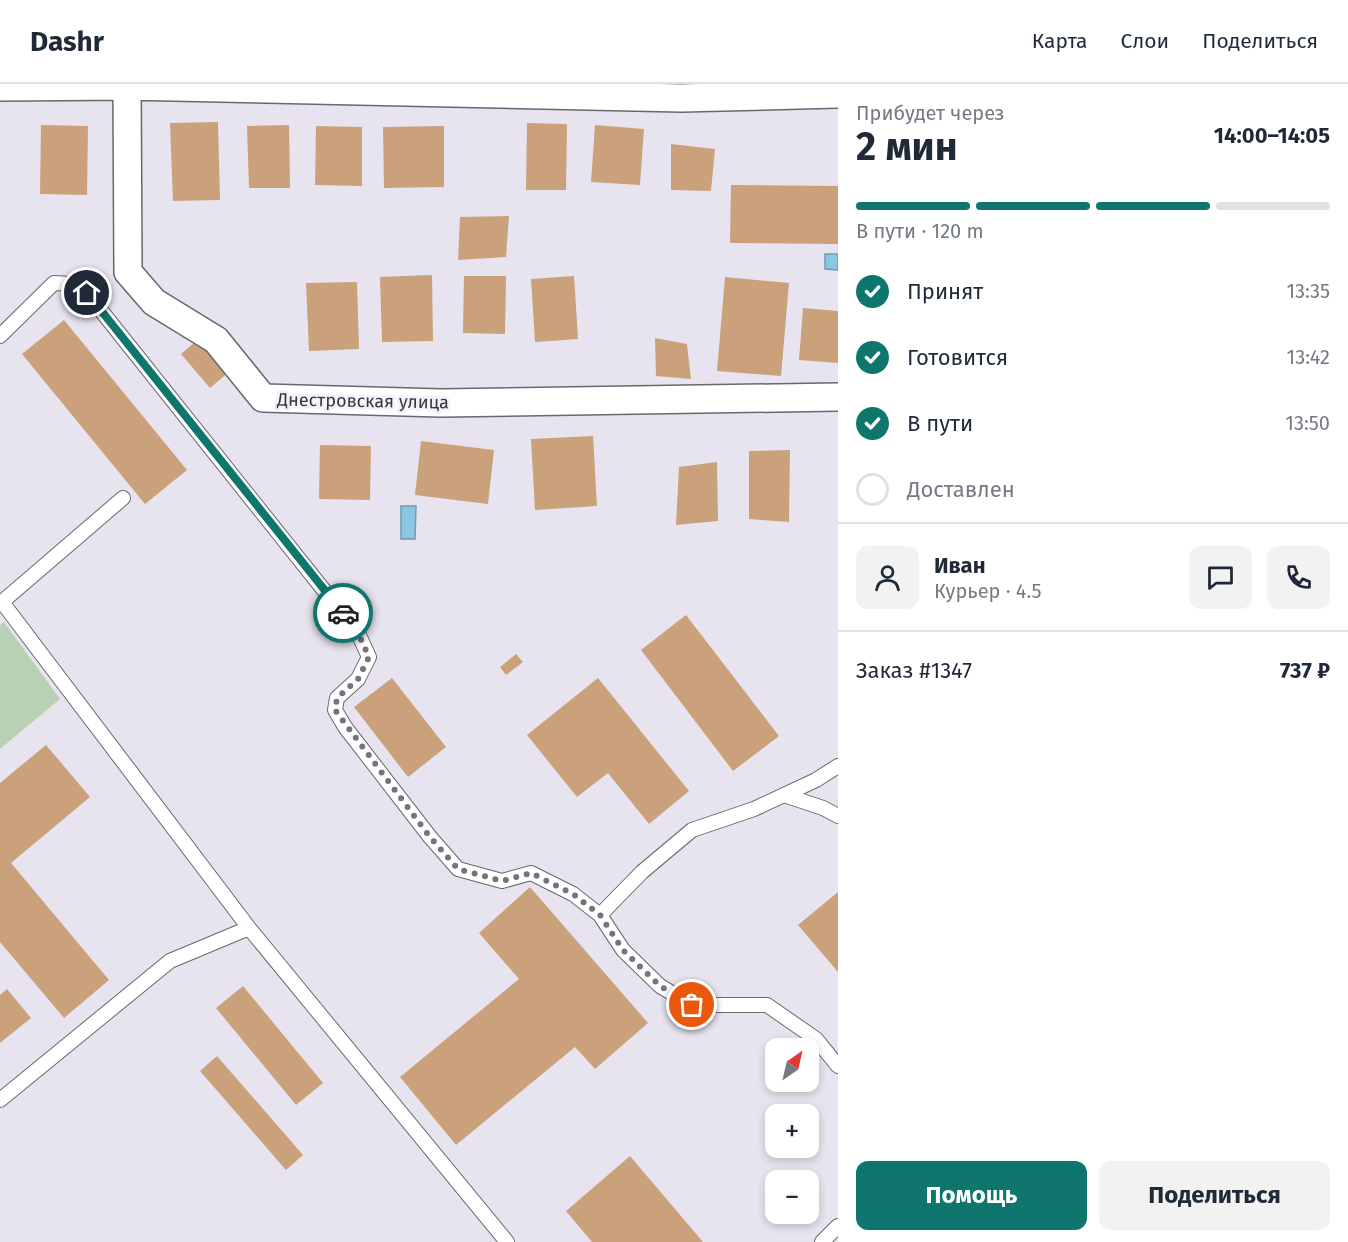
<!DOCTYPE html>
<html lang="ru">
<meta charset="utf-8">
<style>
:root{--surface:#fff;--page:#f2f2f3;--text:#1f2937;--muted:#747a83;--line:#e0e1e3;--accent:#0f766e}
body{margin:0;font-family:"Fira Sans",sans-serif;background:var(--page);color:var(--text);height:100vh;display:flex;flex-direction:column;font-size:22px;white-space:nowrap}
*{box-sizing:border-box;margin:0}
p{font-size:20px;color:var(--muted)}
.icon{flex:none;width:33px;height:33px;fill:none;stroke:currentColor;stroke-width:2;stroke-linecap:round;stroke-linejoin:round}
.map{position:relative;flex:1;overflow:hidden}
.details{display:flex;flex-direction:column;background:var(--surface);width:510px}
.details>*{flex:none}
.needle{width:39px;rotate:34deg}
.buttons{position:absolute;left:765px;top:954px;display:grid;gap:12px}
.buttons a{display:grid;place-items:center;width:54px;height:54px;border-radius:12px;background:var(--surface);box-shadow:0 3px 9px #0003;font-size:30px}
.pin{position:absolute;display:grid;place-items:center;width:51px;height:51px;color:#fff;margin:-26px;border:3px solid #fff;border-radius:50%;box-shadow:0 2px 6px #0007}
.courier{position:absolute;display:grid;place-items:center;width:60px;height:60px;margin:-30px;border:4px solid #0f766e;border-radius:50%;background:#fff;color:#222;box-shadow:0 2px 8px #0007}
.overview em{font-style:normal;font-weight:700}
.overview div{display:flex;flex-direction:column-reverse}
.overview{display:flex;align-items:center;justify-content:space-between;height:102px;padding:0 18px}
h1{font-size:39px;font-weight:700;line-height:45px}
.bar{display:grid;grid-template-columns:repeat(4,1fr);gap:9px 6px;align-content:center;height:72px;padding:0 18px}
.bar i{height:8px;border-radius:4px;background:var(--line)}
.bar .on{background:var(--accent)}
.bar p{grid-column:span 4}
.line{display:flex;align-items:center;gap:15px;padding:0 18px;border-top:2px solid var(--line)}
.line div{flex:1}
.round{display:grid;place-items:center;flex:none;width:63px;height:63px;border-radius:12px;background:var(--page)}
ol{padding:0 18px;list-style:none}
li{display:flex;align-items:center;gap:18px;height:66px}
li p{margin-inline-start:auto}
li .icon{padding:6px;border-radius:50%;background:var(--accent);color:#fff;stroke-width:4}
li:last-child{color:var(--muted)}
li i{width:33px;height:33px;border:3px solid var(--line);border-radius:50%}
.button{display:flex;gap:12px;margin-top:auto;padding:12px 18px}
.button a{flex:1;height:69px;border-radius:12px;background:var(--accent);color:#fff;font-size:24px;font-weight:700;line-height:69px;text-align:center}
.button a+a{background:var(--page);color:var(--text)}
header{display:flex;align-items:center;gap:36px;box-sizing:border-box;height:84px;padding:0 30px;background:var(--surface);border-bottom:2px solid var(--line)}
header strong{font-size:28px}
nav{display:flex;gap:33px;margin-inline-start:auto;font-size:21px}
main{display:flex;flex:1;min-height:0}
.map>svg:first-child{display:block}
</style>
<header>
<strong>Dashr</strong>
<nav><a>Карта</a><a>Слои</a><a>Поделиться</a></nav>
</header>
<main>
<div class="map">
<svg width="838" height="1158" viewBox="0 0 838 1158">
<rect width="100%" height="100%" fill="#e8e4ef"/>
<path fill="#b8d1b5" d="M4,538L60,615L0,665V541Z"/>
<path fill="#8cc6e3" stroke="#739bb1" stroke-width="1.5" d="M825,170H838V186L825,185Z
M401,422H416L415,455H401Z"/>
<path fill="#caa17a" d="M218,38L220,116L173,117L170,39Z
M527,39L567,40L566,106H526Z
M41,41L88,42L87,111L40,110Z
M289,41L290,104H249L247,42Z
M595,41L644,45L640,101L591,98Z
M316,42L362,43V102L315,101Z
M444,42V103L384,104L383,43Z
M671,60L715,65L711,107L671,106Z
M731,101L838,102V160L730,159Z
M509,132L506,173L458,176L460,133Z
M432,191L433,257L382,258L380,193Z
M464,192H506L505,250L463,249Z
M574,192L578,255L535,258L531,195Z
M725,193L789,199L781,292L717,287Z
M357,198L359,265L309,267L306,199Z
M803,224L838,227V279L799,276Z
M64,236L187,386L145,420L22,270Z
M201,253L230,287L210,304L181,270Z
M655,254L687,260L691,295L656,292Z
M593,352L597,422L535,426L531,355Z
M421,357L494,366L488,420L415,411Z
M320,361L371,362L370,416L319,415Z
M790,366L789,438L749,435V367Z
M717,378L718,437L676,441L679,383Z
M686,531L779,652L733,687L641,566Z
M516,570L523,578L506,591L500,583Z
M392,594L446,663L408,693L354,623Z
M598,594L689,707L649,740L608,689L577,713L527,651Z
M46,661L90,713L11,779L109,896L64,934L0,858V699Z
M530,803L648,939L595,985L575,963L456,1061L400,993L519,895L479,849Z
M838,808V888L798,841Z
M243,902L323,999L296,1021L216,924Z
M7,905L31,934L0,959V911Z
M217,972L303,1071L286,1086L200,987Z
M630,1072L703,1158H592L566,1127Z"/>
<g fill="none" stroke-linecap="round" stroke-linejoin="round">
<defs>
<path id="service" d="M0,252L54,199L71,200L87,209L358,549L369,573L358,595L337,614L335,626L345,643L430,753L458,785L502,797L531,789L573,810L600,831L623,866L660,902L692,921H767L816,955L838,982
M123,414L2,518L249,844L507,1158
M784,711L823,724L838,732
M600,831L642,788L692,746L754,725L816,696L838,682
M0,1016L170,877L249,844
M822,1158L838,1142"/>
<path id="minor" d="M127,0L128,188L154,218L216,256L263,314L441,319L838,313
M0,3L127,2L681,14L838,10"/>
</defs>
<use href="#service" stroke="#696670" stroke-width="16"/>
<use href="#minor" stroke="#696670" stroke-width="30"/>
<use href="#service" stroke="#fff" stroke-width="14"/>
<use href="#minor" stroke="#fff" stroke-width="27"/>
</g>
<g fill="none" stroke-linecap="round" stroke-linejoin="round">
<path stroke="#76747a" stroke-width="6" stroke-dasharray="0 10.8" d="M343,529L358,549L369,573L358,595L337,614L335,626L430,753L458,785L502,797L531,789L573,810L600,831L623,866L660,902L692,921"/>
<path stroke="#0f766e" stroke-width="8" d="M87,209L343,529"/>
</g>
<g text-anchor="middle" stroke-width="6" stroke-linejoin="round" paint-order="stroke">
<g font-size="18" fill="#39373b" stroke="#f5f1fd">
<text transform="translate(363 317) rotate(1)" y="6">Днестровская улица</text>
</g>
</g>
</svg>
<div class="buttons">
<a><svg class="needle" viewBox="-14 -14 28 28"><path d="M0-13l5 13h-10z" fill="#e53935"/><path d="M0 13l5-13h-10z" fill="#747a83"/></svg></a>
<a>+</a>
<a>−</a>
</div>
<div class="pin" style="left:692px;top:921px;background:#ea580c"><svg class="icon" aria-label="bag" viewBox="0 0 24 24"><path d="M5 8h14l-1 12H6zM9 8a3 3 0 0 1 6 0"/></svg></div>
<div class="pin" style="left:87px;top:209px;background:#1f2937"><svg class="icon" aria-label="home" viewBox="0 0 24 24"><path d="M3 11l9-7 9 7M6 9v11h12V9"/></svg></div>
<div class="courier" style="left:343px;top:529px"><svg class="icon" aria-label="car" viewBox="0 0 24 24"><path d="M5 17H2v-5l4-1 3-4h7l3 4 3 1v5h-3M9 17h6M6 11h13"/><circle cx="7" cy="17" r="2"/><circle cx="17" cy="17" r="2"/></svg></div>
</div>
<section class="details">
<div class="overview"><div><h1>2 мин</h1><p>Прибудет через</p></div><em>14:00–14:05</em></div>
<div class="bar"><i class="on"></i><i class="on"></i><i class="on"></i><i></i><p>В пути · 120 m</p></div>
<ol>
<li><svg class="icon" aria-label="check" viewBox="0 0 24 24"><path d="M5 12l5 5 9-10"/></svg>Принят<p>13:35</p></li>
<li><svg class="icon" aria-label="check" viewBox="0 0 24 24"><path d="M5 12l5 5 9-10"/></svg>Готовится<p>13:42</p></li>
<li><svg class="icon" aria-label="check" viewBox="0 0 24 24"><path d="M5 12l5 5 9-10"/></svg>В пути<p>13:50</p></li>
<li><i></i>Доставлен</li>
</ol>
<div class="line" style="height:108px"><a class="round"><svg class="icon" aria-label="person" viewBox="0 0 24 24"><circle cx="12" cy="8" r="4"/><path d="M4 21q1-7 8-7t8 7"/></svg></a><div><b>Иван</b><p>Курьер · 4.5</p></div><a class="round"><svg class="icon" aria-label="chat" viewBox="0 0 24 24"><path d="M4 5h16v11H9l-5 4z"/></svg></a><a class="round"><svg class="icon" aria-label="phone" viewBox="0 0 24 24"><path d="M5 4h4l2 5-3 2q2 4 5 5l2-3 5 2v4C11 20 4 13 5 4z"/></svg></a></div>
<div class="line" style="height:78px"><div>Заказ #1347</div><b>737 ₽</b></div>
<div class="button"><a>Помощь</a><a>Поделиться</a></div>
</section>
</main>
